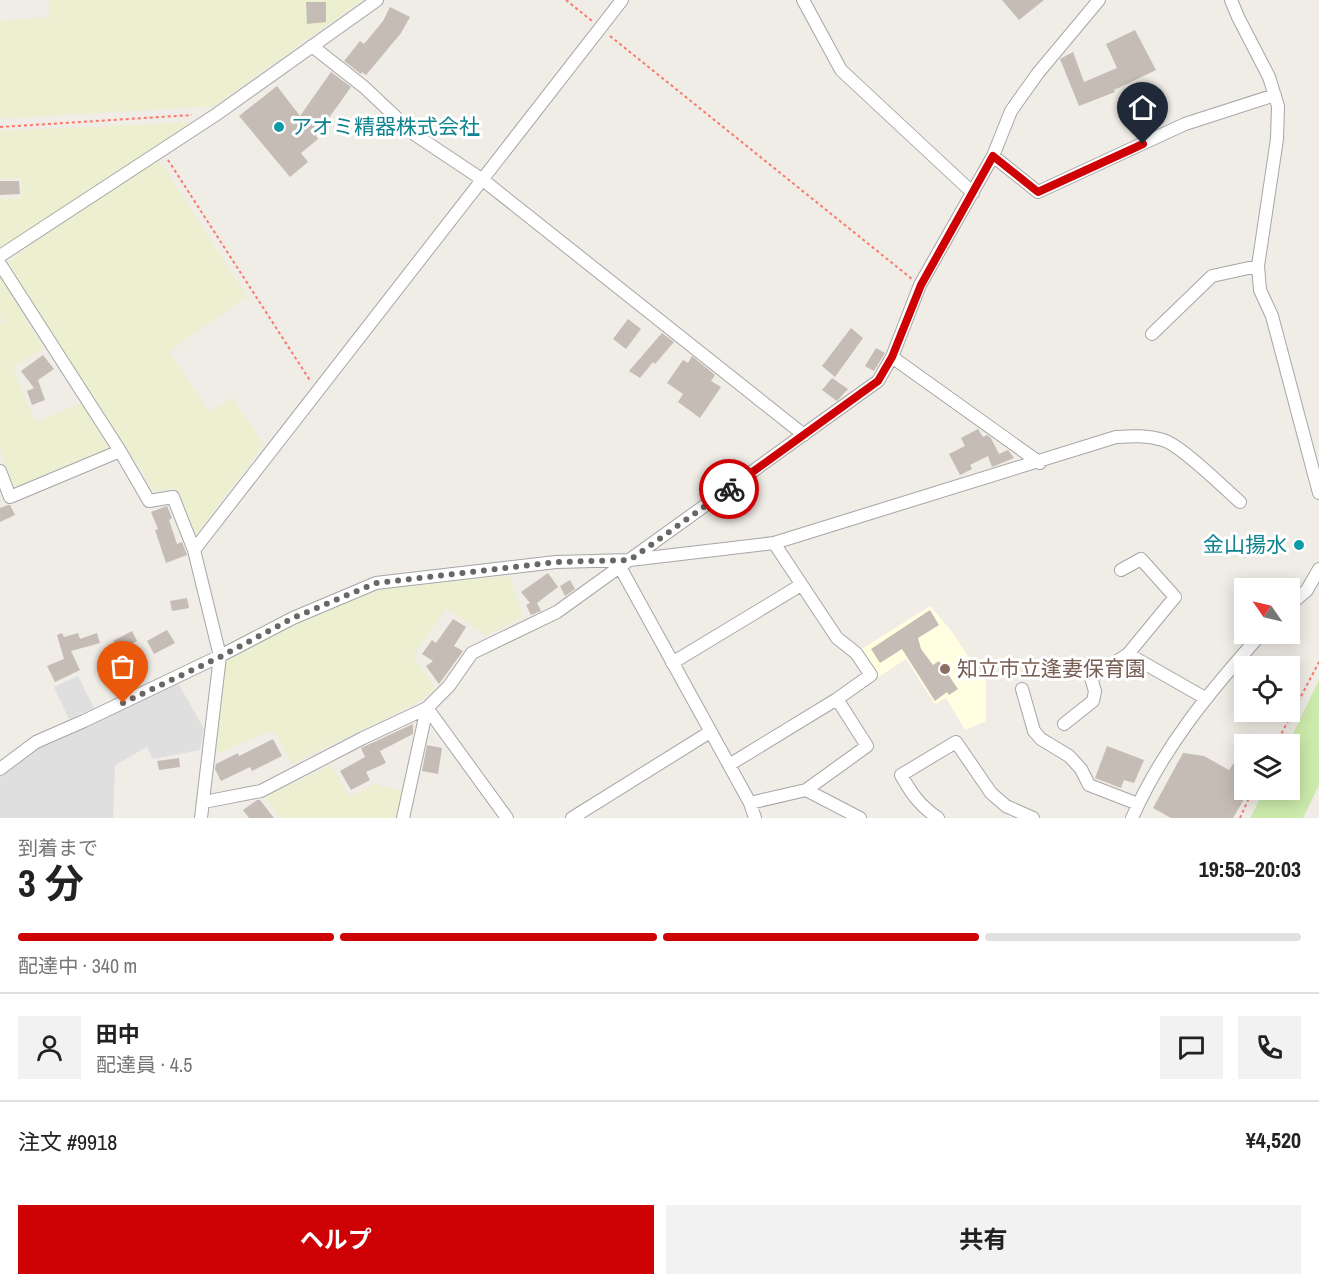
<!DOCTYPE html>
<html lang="ja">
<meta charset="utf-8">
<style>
:root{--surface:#fff;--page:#f2f2f2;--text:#222;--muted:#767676;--line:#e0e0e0;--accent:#ce0105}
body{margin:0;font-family:"Archivo Narrow","Noto Sans JP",sans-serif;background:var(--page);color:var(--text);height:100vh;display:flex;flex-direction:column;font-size:22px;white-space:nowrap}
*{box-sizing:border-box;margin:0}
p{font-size:20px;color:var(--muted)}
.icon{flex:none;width:33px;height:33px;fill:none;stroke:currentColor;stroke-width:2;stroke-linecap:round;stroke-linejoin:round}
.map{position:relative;height:818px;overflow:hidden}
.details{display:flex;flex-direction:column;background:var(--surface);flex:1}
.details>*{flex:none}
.needle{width:39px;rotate:304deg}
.tools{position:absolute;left:1234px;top:578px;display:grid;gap:12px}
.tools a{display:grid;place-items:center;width:66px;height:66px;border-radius:0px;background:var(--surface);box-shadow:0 3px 15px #0003;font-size:30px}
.pin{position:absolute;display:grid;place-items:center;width:51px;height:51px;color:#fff;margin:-62px -26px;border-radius:50% 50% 50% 0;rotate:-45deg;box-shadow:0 0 6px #0007}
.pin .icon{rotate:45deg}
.courier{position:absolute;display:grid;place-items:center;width:60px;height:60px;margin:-30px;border:4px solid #ce0105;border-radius:50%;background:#fff;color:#222;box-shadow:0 2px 8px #0007}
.summary em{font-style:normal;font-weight:700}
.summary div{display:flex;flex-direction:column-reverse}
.summary{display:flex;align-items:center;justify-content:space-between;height:102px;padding:0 18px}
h1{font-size:39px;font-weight:700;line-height:45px}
.bar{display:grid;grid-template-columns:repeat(4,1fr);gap:9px 6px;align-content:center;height:72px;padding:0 18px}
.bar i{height:8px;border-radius:4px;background:var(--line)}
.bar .selected{background:var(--accent)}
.bar p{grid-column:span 4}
.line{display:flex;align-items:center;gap:15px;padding:0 18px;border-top:2px solid var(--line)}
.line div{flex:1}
.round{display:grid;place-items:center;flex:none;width:63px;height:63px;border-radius:0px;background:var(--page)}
.primary-button{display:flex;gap:12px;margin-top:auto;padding:12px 18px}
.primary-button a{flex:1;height:69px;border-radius:0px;background:var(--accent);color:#fff;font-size:24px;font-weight:700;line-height:69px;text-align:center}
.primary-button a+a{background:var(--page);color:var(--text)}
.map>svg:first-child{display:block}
</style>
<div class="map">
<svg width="1319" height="818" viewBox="0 0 1319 818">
<rect width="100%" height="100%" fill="#f0ece6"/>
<path fill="#fffee0" d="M930,606L950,629L986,682V721L965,730L946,698L935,704L906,659L877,678L860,650Z"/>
<path fill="#edefd1" d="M49,0H362L214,106L0,119V21L50,17Z
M194,122L0,249V199L22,198V178L0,179V131Z
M159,159L247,297L169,351L209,412L232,398L264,444L196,535L174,488L154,491L6,262Z
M0,275L43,348L13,368L35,422L81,403L109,449L14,487L0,449V324L3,322L0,314Z
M509,576L523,617L486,635L446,608L413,656L435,689L420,701L292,764L273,730L216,754L226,659L299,621L378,587Z
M331,765L350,797L375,784L402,791L396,818H281L265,797Z"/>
<path fill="#cceaac" d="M1319,680V785L1303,818H1250L1265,789H1290V744H1288Z"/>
<path fill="#dfdfdf" d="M78,676L94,708L69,719L54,687Z
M178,683L204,729L200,750L153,759L147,747L115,765L113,818H0V777L34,749Z"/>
<path fill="#c5bcb5" d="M1002,0H1044L1019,20Z
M306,2H326V22L307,24Z
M390,7L410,17L401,33L366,75L362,72L361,74L344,61L360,41L364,44L383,21Z
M1135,30L1156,70L1114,90L1115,92L1079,106L1060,59L1073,52L1084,82L1117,68L1106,44Z
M331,72L351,87L316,136L318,139L301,153L308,162L290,177L239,116L277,86L300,116Z
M0,181H19L20,194L0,195Z
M628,319L641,329L626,349L613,339Z
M851,328L863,338L835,377L822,366Z
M662,333L674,342L655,364L653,362L640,378L629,371Z
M876,348L885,353L874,371L865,366Z
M43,355L54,369L38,380L45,400L32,405L27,391L34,388L21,371Z
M692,356L715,375L711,381L721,387L700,418L678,402L683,394L667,383L683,360L688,363Z
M832,378L848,389L837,401L822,390Z
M978,429L983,437L987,435L991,438L999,454L1008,450L1014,458L992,467L988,456L970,465L972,469L960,475L949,454L965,446L961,438Z
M8,505H10L15,515L0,522V508Z
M167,506L172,518L169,520L177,544L182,542L187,555L166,563L155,530L158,529L151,512Z
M548,573L558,587L537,603L541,611L531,615L526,605L530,603L521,592Z
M570,580L575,589L565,596L560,586Z
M187,598L189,608L172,611L170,601Z
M930,610L939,625L918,638L921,649L933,665L939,661L958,689L949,695L947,692L935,701L902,649L880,663L871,649Z
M453,619L466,627L454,646L463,651L439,684L426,666L433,661L422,654L432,640L436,643Z
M167,630L175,643L154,654L147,641Z
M132,631L137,641L119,651L113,641Z
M62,633L64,637L78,633L80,639L97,633L100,643L71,651L80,670L55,682L47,666L64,659L57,635Z
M413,724V734L380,751L386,763L366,772L370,780L351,790L340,771L365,757L361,748Z
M273,739L282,756L252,771L250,767L221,781L215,769L216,764L238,753L239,756Z
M427,745L442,748L438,774L422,771Z
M1107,746L1144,760L1134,783L1124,780L1121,788L1095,778Z
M1183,753L1204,756L1229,770L1234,763L1245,765V789H1250L1233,818H1171L1153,808Z
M179,758L180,767L159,770L157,761Z
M257,800H260L274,818H249L243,810Z"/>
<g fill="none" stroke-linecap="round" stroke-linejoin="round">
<defs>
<path id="minor" d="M803,0L841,70L973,193
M1231,0L1238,17L1269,77L1278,106L1277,139L1258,266L1260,290L1272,316L1319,493
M312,46L364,87L414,134L483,180L804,435
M993,156L1038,192L1185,124L1275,95
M0,256L217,114L377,0
M0,264L120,451L149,501L173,497L194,550L220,656L201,818
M1152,334L1212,276L1258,266
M892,357L1040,463
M0,471L10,497L120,451
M194,550L622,0
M620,567L750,803L755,818
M1121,570L1141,559L1175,597L1128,654
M1290,605L1307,590L1319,569
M672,663L801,585
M1022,689L1034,731L1041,739L1069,756L1081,769L1089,785L1138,804
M427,708L507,818
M1064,724L1093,701L1095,691L1091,678L1128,654L1205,698
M729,765L837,699L871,675L856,653L837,638L774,543
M0,769L36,742L84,721L220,656L293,618L376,583L556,562L630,560L774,543L1116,437C1132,436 1147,435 1163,440C1181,445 1224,488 1240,502
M806,790L867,746L837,699
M204,802L261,791L363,738L427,708L449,686L472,653L557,612L878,381L892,357L920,285L993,156L1011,111L1038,73L1099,0
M750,803L806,790L860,818
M403,818L427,708
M572,818L710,732
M938,818C920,806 911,793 901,775L956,742L991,793L1006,806L1033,818
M1132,818C1164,746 1210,691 1262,633"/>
</defs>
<use href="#minor" stroke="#a6a6a6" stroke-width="14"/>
<path stroke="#f9796d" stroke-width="2" stroke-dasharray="3 3" stroke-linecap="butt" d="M566,0L592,21
M610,36L912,279
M0,127L192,115
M168,160L311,382
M1276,744L1319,662
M1240,818L1253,789"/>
<use href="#minor" stroke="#fff" stroke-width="12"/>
</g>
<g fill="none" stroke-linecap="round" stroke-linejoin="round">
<path stroke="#686765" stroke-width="6" stroke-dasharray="0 10.8" d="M123,703L220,657L293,618L376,583L556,562L630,560L729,489"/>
<path stroke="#ce0105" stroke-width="8" d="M729,489L878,381L892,357L921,285L993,156L1038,192L1143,144"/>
</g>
<g fill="#0f9aa8" stroke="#fff" stroke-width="2">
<circle cx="279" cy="127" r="6"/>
<circle cx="1299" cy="545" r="6"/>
</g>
<circle fill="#8d6e63" stroke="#fff" stroke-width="2" cx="945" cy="669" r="6"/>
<g text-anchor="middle" stroke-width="6" stroke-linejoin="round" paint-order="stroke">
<g font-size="21" fill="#0d838f" stroke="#fff" text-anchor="start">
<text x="291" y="134">アオミ精器株式会社</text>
<text x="1287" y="552" text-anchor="end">金山揚水</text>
</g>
<g font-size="21" fill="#785e54" stroke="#fff" text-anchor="start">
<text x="957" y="676">知立市立逢妻保育園</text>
</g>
</g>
</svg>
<div class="tools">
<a><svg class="needle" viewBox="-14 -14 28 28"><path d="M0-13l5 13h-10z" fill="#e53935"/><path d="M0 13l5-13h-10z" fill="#767676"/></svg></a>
<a><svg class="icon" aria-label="locate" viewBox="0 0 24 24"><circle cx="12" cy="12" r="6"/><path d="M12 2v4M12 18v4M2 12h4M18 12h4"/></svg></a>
<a><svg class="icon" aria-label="layers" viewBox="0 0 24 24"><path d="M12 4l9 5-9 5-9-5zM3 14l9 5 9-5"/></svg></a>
</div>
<div class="pin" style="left:123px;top:703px;background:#ea580c"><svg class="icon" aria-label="bag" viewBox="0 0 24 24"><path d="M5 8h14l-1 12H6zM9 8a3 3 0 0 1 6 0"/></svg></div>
<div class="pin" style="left:1143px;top:144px;background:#1f2937"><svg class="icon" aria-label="home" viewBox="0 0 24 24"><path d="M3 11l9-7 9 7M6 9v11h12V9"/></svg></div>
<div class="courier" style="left:729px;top:489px"><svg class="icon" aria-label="bike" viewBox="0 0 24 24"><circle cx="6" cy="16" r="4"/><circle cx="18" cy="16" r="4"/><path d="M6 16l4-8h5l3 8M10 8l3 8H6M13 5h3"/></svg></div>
</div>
<section class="details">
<div class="summary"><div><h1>3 分</h1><p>到着まで</p></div><em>19:58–20:03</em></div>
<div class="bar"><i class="selected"></i><i class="selected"></i><i class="selected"></i><i></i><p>配達中 · 340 m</p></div>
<div class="line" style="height:108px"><a class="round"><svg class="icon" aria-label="person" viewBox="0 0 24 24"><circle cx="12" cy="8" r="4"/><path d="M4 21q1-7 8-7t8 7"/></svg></a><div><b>田中</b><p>配達員 · 4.5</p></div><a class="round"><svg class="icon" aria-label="chat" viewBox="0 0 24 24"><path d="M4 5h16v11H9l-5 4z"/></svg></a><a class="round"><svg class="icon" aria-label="phone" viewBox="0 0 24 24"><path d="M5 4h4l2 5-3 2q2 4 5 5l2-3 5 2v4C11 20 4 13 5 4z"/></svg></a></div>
<div class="line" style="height:78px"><div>注文 #9918</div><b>¥4,520</b></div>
<div class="primary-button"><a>ヘルプ</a><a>共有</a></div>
</section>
